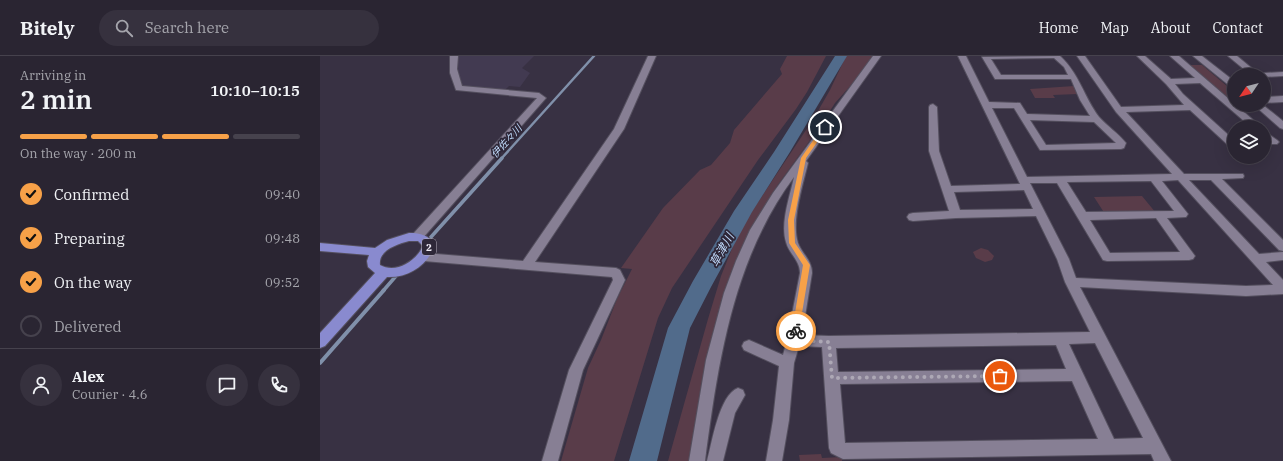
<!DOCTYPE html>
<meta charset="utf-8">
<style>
:root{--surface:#2a2532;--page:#36313e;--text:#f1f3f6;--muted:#a5a5ac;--line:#46424d;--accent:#f7a148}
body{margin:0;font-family:"IBM Plex Serif","Noto Sans JP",serif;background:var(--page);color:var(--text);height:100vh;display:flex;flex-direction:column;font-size:15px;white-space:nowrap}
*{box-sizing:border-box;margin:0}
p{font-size:13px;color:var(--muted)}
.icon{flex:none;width:22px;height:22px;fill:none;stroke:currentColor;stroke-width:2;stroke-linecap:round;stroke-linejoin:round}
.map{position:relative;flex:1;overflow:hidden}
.side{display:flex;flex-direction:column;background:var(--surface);width:320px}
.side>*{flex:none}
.needle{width:26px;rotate:235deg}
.controls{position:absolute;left:907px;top:12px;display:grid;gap:8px}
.controls a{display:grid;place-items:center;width:44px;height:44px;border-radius:50%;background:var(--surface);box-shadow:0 4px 16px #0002,0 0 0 1px var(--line);font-size:20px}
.pin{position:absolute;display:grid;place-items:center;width:34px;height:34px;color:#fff;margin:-17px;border:2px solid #fff;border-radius:50%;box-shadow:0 1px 4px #0007}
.courier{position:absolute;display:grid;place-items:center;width:40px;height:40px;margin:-20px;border:3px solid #f7a148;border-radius:50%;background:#fff;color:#222;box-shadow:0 1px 5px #0007}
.summary em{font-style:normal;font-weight:600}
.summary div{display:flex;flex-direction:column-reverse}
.summary{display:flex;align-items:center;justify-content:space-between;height:68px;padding:0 20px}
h1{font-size:26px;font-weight:600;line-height:30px}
.bar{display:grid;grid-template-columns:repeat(4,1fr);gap:6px 4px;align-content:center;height:48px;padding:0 20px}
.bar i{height:5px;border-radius:3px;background:var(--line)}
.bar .active{background:var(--accent)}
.bar p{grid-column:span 4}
.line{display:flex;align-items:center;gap:10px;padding:0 20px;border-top:1px solid var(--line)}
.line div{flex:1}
.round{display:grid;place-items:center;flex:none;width:42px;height:42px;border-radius:21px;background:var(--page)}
ol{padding:0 20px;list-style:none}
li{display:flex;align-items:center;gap:12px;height:44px}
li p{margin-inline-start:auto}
li .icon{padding:4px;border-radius:50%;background:var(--accent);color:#111;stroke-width:4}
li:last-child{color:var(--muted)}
li i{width:22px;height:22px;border:2px solid var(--line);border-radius:50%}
header{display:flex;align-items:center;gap:24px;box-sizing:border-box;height:56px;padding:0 20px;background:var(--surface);border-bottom:1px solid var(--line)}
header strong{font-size:19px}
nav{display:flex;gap:22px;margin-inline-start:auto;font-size:14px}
.search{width:280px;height:36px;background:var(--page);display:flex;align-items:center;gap:10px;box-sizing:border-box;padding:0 14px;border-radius:22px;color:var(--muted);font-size:15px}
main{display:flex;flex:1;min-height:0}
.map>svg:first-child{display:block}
</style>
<header>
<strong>Bitely</strong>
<div class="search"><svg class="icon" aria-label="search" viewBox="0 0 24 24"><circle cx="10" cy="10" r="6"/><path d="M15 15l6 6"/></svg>Search here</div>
<nav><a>Home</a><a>Map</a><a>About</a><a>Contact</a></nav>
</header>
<main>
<section class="side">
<div class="summary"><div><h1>2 min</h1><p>Arriving in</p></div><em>10:10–10:15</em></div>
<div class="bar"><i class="active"></i><i class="active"></i><i class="active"></i><i></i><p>On the way · 200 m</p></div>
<ol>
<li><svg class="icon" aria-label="check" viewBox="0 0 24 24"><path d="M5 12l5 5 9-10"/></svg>Confirmed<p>09:40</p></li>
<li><svg class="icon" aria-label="check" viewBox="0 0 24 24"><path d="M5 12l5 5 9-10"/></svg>Preparing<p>09:48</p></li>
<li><svg class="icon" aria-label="check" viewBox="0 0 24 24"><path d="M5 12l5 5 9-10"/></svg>On the way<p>09:52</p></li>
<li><i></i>Delivered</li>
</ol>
<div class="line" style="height:72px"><a class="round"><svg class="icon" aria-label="person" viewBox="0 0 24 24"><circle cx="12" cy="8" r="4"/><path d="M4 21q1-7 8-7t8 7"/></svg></a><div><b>Alex</b><p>Courier · 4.6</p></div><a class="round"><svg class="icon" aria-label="chat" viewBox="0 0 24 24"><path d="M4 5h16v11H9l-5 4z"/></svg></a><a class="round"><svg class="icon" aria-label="phone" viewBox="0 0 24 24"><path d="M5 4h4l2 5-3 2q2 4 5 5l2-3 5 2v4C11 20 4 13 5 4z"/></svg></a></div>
</section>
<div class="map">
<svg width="963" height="405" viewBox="0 0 963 405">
<rect width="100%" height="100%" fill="#383143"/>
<path fill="#423a51" d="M138,0H214L202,12L210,17L200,31L189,30L185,34L148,32L140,30L136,9Z"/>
<path fill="#593c49" d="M467,0H506L487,36L476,53L438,104L352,232L338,262L294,405H241L268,312L281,284L297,243L312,213L301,212L343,152L380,114L391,109L410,87L414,74L462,18L460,13Z
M526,0H552L541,18L515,47L501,69L457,130L441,157L385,320L369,405H348L388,263L401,220L415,185L432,155L494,62L510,34Z
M868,9H882L914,36V45L909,44Z
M754,30L758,38L733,39L735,42H715L710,33Z
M822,140L836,157L785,158L774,141Z
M661,192L668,194L674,200L672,204L665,206L656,202L653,196Z
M501,398L502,402L522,401V405H480L479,399Z"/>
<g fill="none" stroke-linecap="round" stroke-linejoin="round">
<path stroke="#8090aa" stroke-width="2.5" d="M181,103L274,0"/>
<path stroke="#8090aa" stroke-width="3.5" d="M111,181L182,102
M63,235L76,220"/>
<path stroke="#8090aa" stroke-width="4" d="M0,307L64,234"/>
<path fill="#516b8b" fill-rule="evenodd" d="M515,0H527L470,96L432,156L391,231L370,272L337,405H309L348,272L373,225L414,155L454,96Z"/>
<defs>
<path id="minor" d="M130,0H138L137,13L142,30L219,37L226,42L101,184H93L91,181L93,178L217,42L136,34L130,17Z
M328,0H336L304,73L215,206L296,212L300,214L305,224L263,314L238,405H222L249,314L293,224L292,221L104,205L100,204L98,201L100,198L104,197L203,205L294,73Z
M553,0H561L486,105L488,107C483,128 471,166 478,187C482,198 492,204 492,217L482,279L509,280L770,276L745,226L737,203L716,160L636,162L593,165L589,164L587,161L589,158L593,157L629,155L609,95V51L610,49L613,48L617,51L619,95L631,130L700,128L638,0H646L669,46L700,47L707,58L770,60L760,44L751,23H675L662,1L740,0C759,17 764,41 779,61C787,70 798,77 806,87L804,92L801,93L720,94L694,52H672L707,121L852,118L796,56L757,0H765L801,51L864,49L846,28L817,0H825L851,23L875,22L850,0H859L939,69L941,71H931L880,27L855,28L863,38L914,84V90L908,89L870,54L806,56L864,118H923L924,120L923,122L902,123L963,184V195L959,194L891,124H869L939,198L963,196V204L946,206L963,224V238L926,240L760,231L851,405H834L831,398L523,403L511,397L509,392L502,291L479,290L474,307L469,364L462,405H446L453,364L459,310L424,294L422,290L424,286L429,284L463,299L467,284L480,217C480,204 469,198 466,186C460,167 470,140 474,121C413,203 398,306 385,405H369L386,304L404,237L416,205L430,174L453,137ZM734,2L744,11L748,19H681L671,3ZM710,64L774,66L796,87L726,89ZM858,124L953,229L926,230L756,222L749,203L710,127H737L783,204L787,205L869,204L873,203L875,200L847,162L866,161L868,158L842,125ZM831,125L854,155L766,156L747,126ZM704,134L713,153L640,154L634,136ZM836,162L860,196L790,197L770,164ZM775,287L823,382L794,383L749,288ZM736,289L746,313L518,316L516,292ZM752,325L778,383L525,387L520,328Z
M873,0H882L914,25V31H911Z
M908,0H917L940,19L944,17L963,16V20L944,21V19H931Z
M963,40V46L944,47V41Z
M934,49H943L963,65V73L960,72Z
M944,75L957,84L959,86L957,88H951L944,83Z
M418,332L423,334L425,339L415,357L403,405H387C392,387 399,339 418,332Z"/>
<path id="major" d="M89,177C101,177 109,179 115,190C107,209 89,222 67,221L5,290L0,292V277L55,217L48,211L47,205L49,199L0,195V187L55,192L67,184ZM89,185H98L103,190C96,205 76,218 60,209C58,194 78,188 89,185Z"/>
</defs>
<use href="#minor" stroke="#544f5e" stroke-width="2"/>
<use href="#major" stroke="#544f5e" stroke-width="2"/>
<use href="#minor" fill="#877f94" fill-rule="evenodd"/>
<use href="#major" fill="#898acf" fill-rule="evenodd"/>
</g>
<path fill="#f7a148" d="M503,70L508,71L486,102L474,164L475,187L490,209L479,275L476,278L472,275L483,209L469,187L468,164L481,102Z"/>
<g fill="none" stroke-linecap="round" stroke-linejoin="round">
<path stroke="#ada8b5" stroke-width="4" stroke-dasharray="0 7.2" d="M476,275L474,284L509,286L512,322L680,320"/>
</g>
<g text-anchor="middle" stroke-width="3.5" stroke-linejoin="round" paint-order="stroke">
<g font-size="10" font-style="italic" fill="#bfd9fa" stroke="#2e2738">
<text transform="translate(186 85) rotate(-48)" y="4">伊佐々川</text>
</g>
<rect fill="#2e2738" stroke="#b3aebb" stroke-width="1" x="102" y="183" width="14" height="16" rx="3"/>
<g font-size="10" font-weight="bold" fill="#ece8f3">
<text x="109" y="195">2</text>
</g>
<g font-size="12" font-style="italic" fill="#bfd9fa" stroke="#2e2738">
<text transform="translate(402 194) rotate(-61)" y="4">草津川</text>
</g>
</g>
</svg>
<div class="controls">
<a><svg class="needle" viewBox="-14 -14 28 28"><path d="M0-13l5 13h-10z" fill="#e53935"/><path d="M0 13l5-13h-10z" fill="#a5a5ac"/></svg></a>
<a><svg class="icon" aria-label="layers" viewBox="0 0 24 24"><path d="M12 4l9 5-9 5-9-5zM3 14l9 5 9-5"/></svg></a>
</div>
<div class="pin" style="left:680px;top:320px;background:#ea580c"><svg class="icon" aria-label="bag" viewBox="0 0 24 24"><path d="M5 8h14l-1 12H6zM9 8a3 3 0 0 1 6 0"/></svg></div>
<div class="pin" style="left:505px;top:71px;background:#1f2937"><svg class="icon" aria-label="home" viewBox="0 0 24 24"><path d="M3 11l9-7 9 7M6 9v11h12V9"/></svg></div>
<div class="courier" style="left:476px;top:275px"><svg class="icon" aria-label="bike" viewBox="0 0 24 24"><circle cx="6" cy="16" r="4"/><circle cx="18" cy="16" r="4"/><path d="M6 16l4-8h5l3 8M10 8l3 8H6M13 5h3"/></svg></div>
</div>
</main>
